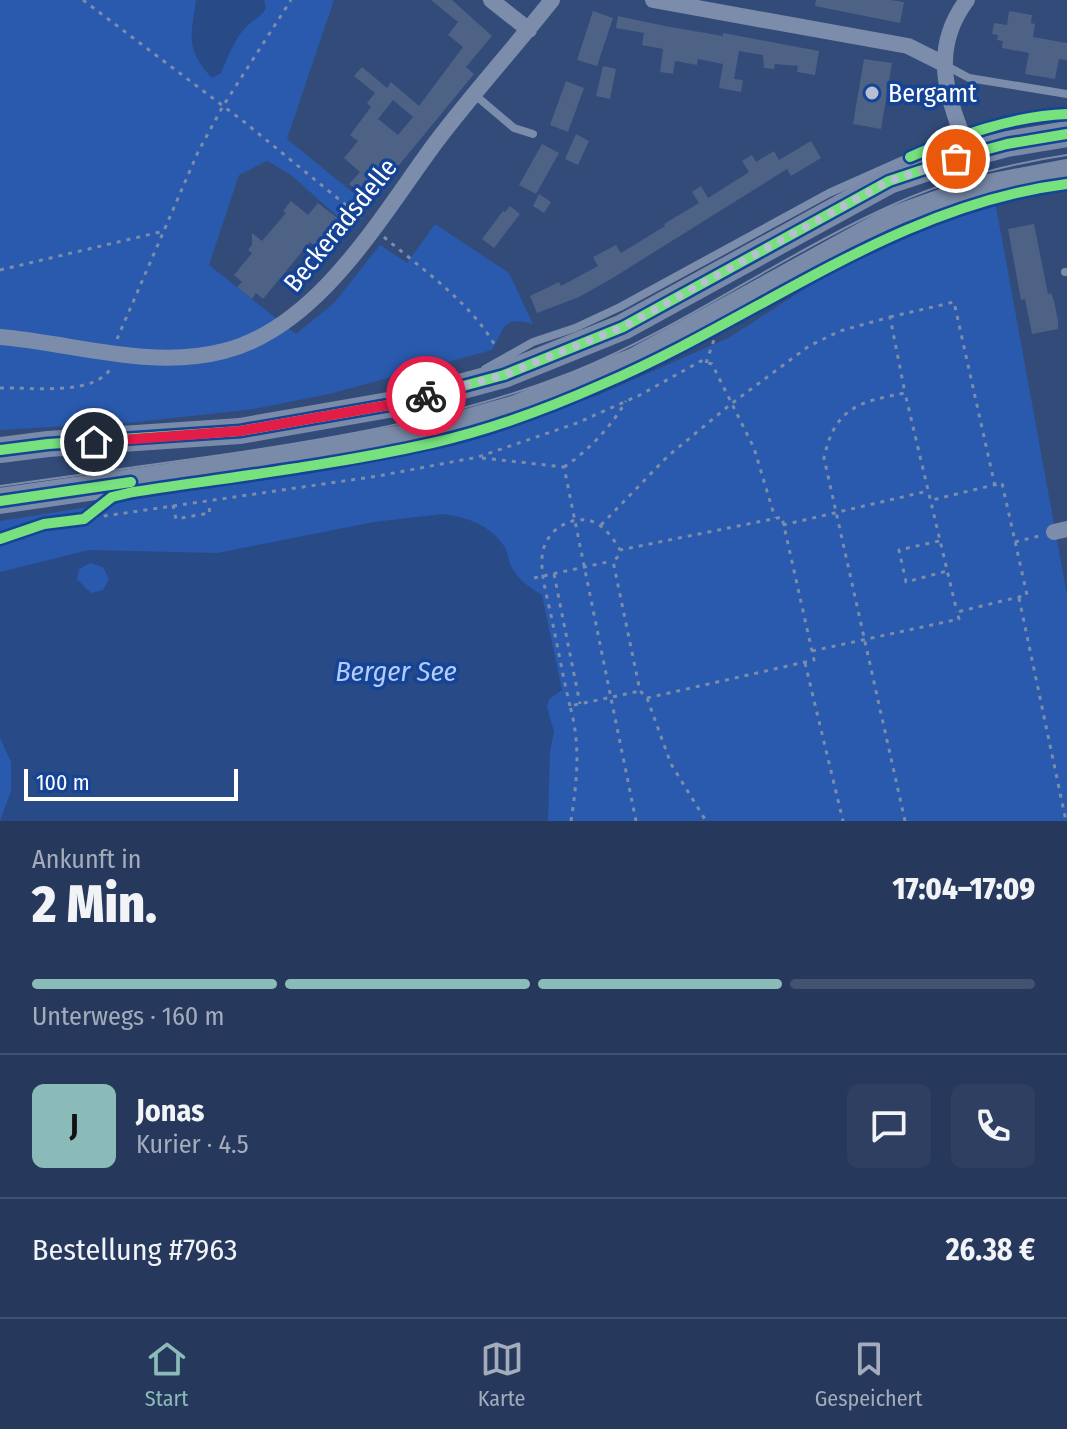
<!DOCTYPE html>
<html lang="de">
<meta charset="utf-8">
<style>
:root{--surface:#26385b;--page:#2e3f61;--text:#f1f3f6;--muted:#a4acbb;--line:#425271;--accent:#8bbbb9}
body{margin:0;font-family:"Fira Sans Condensed",sans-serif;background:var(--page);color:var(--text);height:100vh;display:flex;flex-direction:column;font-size:30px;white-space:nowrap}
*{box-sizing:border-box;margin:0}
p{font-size:26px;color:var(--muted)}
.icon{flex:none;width:44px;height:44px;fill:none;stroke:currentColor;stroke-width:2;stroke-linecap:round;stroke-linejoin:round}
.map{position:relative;height:821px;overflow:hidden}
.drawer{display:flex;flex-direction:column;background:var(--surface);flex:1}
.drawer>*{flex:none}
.scale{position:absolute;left:24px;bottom:20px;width:214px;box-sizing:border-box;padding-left:8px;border:4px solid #fff;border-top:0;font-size:22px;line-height:28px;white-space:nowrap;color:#fff;-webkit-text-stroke:6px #154396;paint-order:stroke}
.pin{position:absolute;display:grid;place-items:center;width:68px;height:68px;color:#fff;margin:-34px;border:4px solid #fff;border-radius:50%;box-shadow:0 2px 8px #0007}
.courier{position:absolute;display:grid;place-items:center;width:80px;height:80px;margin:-40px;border:6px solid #e11d48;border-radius:50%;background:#fff;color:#222;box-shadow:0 2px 10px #0007}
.head em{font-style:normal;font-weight:800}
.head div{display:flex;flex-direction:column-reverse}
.head{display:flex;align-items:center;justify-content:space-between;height:136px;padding:0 32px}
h1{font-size:52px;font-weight:800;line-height:60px}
.bar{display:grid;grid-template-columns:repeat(4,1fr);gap:12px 8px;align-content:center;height:96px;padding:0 32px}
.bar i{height:10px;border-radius:6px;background:var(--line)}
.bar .on{background:var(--accent)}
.bar p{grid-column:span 4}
.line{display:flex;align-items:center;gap:20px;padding:0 32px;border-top:2px solid var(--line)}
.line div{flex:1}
.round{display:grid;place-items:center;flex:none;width:84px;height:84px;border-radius:12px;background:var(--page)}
.menu{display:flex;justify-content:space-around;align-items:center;height:112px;border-top:2px solid var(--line);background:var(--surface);font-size:22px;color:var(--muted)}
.menu a{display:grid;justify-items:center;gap:4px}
.menu .on{color:var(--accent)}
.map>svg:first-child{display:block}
</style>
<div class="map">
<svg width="1067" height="821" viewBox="0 0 1067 821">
<rect width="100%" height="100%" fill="#324b79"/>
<path fill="#295aad" d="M0,0H334L287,139L367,204L349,227L291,175L267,161L239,175L209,265L296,334L334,303L380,245L407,263L435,224L509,273L533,324C501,315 505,329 492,350L329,394L254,409L137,422L0,430Z
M995,201L1067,595V821H0V521L308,472L451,442L596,396L728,338L837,268L879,247L939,218Z"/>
<path fill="#284a87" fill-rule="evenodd" d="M196,0H264L266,8C261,17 254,19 247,26C234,39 228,57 221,73L212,78C185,48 191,38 196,0Z
M443,514C468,518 489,524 504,546C508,551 508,558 510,564C516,578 530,588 542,595L562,690L549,699L547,707L554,732L550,751L548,821H0L11,791V762L0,738V572L89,550L217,553L374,522ZM90,563L103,567L109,579L103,590L91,593L77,579L79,569Z"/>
<path fill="#4e6286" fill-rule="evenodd" d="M431,0H452L492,36L466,67L474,74L367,204L353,192L354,188L349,184L360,172L344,158L358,141L350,135L371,107L367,103L375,93L354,76L362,67L387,88L391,82L419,106L463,47L448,35L458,22ZM393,100L413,117L398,135L378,119Z
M816,0H890L904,2L900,23L815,6Z
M593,11L613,18L597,66L577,60Z
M1009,11L1032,15L1031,23L1035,24L1033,37L1067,43V60L1059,59L1055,79L1025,74L1029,53L1002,48L1003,41L997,40L998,35L992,34L994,23L1007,25Z
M618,16L665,26L723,36V33L819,51L815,75L797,72L798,66L775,64L774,69L764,68L763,55L739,51L734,79L743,80L741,92L719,88L723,64L698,59L697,65L675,61L673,74L660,72L663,49L642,45L644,33L616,28Z
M864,59L892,63L881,129L853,124Z
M603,66L616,69L610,99L596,96Z
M566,81L584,88L568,132L550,125Z
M576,134L589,141L578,165L565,159Z
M811,141L821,158L791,176L787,169L611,279L579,297L537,313L530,296L559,282L561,286L598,266L593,257L616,245L621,253L665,226L664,224L699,203L692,192L701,186L708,198L749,172L742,161L752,155L756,162L774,151L779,160Z
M542,144L559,153L536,194L519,185Z
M539,194L551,202L544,213L533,206Z
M291,201L308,215L318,203L349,227L337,242L329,235L318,249L310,242L263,299L256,293L252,299L237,287L242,282L234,275L252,253L248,250L252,245V233L262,241L286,213L283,211Z
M510,206L520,214L494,248L482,239L503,211L505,212Z
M1034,224L1048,294L1051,293L1054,301L1058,321V329L1032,334L1025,299L1021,300L1008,229Z"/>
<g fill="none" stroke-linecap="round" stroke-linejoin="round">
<path stroke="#7c8cab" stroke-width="3" stroke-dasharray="4 6" stroke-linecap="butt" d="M83,0L243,121L363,219
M384,237C424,271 472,303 497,349
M0,270L160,232
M890,317L954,302L995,486
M117,339L198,152L223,106L291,0
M706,363L714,340
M0,388C30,387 97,397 112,366
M482,458L564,467L636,821
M564,467C588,451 611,427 626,401
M173,505L176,519L210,513L208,502
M84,519L378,476L478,457L577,423L640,395L701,361L712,364L754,448L775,518
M601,525L668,456L731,404L809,346L840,331L890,317L905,393
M783,525L928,491
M939,541L899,550L906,582L947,571
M1015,542L1039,536
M554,574L580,704
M534,578L612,561
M1019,598L1066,821
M812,651L959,619L957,612L1027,595L1002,483L932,500
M805,663L843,821
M647,698L814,660L782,517L620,550L619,556L613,561L640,691L647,698L671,764L706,821
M570,706C563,677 558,648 552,620C548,600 541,578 542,558C543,538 558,523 577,520C598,517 610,533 620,550
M571,821C577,781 581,745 570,706L640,691
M905,821L824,458C835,407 859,402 905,393L957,612"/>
<path stroke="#7c8cab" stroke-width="8" d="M945,65L969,78L1067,94
M475,95L514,128L533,134
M1065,272H1067
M485,369L533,342L575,328L620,307L829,193L910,157L940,153"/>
<path stroke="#7c8cab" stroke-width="16" d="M491,0L529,30
M653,0L908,46L944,64
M967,0C928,52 948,100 970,154
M0,337C73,343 151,370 224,351C319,327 381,216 436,142C473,93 514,48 552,0
M1054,532L1067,529"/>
<path stroke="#7a8ba9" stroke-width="26" d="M0,450L48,444L240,431L400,403L504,375L623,327L889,181L970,154L1007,144L1067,134
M0,501L239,466L424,434L516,408L636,360L891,220L978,189L1067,172"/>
<path stroke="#7d8caa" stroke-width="2" d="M0,486C74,476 147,465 221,455C342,437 459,417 573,372C679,329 773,261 877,212C937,183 1001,165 1067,155"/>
<defs>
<path id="cycleway" d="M910,157C959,136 1012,116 1067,114
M0,450L48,444L240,431L400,403L504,375L623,327L889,181L970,154L1007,144L1067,134
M0,501L131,482
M0,539L44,524L84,519L112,497L133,492C233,477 334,465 432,443C490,430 549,408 603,384C758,318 896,205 1067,184"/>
</defs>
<use href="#cycleway" stroke="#154396" stroke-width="15"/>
<use href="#cycleway" stroke="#77e17e" stroke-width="10"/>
</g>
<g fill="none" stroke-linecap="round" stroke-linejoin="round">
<path stroke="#b7c0d0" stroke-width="8" stroke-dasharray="0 14.4" d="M426,396L504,375L623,327L889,181L956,159"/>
<path stroke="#e11d48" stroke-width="10" d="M94,442L240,431L400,403L426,396"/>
</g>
<circle fill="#b7c0d0" stroke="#154396" stroke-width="3" cx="872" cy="93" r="8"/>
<g text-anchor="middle" stroke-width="7" stroke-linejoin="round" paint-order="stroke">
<g font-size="26" fill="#fff" stroke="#154396" text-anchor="start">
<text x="888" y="102">Bergamt</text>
</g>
<g font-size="26" fill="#fff" stroke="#154396">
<text transform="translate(340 225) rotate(-51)" y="9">Beckeradsdelle</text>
</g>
<g font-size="28" font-style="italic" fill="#b2cdf9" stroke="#154396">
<text x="396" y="681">Berger See</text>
</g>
</g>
</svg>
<div class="scale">100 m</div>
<div class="pin" style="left:956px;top:159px;background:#ea580c"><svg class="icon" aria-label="bag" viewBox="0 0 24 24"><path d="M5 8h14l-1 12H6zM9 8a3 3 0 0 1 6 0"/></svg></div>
<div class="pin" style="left:94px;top:442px;background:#1f2937"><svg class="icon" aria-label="home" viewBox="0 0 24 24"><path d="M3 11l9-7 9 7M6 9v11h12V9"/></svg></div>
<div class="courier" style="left:426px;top:396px"><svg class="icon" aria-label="bike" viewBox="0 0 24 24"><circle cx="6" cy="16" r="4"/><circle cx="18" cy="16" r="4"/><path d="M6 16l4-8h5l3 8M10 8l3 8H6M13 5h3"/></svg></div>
</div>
<section class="drawer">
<div class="head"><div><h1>2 Min.</h1><p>Ankunft in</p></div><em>17:04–17:09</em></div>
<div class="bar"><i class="on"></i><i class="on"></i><i class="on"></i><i></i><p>Unterwegs · 160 m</p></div>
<div class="line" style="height:144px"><b class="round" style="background:var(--accent);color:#111">J</b><div><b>Jonas</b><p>Kurier · 4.5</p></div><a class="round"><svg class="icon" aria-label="chat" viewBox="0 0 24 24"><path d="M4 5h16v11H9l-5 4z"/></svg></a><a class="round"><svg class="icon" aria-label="phone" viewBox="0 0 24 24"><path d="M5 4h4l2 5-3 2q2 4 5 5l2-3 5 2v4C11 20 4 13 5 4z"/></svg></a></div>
<div class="line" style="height:104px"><div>Bestellung #7963</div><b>26.38 €</b></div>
</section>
<nav class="menu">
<a class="on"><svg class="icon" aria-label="home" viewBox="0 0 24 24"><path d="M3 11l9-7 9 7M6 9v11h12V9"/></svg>Start</a>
<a><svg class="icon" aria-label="map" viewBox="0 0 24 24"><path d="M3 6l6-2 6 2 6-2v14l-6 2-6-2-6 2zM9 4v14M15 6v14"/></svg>Karte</a>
<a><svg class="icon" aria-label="saved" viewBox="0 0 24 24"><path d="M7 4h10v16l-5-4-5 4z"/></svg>Gespeichert</a>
</nav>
